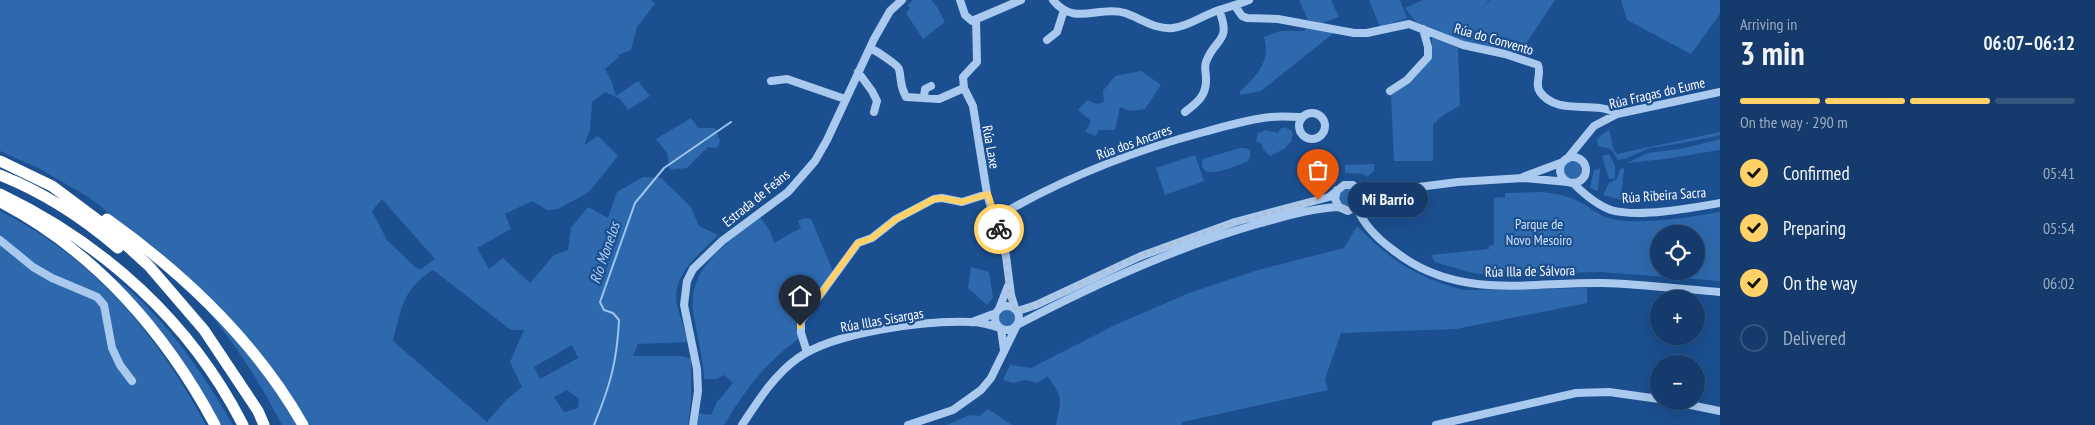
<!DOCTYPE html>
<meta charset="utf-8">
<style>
:root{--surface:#143b6b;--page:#214673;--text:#f1f3f6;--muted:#9dadc1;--line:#33557e;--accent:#ffd166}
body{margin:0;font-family:"PT Sans Narrow",sans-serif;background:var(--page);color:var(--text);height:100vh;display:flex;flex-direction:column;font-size:19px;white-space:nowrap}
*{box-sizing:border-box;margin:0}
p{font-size:16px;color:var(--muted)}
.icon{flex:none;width:28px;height:28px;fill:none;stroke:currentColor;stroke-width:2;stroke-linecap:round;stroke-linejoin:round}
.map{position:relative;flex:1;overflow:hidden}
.sheet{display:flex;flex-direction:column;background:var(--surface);width:375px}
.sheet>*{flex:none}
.fabs{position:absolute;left:1650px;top:225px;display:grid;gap:10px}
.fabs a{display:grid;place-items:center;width:55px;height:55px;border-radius:50%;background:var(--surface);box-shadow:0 5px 20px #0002,0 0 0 1px var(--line);font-size:25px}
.pin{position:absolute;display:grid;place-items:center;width:42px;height:42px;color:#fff;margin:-51px -21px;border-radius:50% 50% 50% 0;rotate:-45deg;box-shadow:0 0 5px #0007}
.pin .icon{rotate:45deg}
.courier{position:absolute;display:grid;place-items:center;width:50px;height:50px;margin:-25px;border:4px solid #ffd166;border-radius:50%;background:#fff;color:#222;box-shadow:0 1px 6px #0007}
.bubble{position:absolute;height:35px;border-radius:18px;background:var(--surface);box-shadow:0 5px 20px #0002,0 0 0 1px var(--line);font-size:16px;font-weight:800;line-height:35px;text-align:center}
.summary em{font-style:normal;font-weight:800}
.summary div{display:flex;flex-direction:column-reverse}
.summary{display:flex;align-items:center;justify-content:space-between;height:85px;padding:0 20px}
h1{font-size:32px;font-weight:800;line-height:38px}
.bar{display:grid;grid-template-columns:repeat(4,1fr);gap:8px 5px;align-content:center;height:60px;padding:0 20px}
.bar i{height:6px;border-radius:4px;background:var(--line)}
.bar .active{background:var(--accent)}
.bar p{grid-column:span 4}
ol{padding:0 20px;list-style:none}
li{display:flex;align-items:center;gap:15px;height:55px}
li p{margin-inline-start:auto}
li .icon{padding:5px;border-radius:50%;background:var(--accent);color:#111;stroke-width:4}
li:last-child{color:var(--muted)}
li i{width:28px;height:28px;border:2px solid var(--line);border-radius:50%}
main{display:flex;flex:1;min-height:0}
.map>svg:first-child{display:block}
</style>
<main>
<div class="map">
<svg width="1720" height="425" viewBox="0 0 1720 425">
<rect width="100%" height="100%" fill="#1b4f8f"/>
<path fill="#2e69ad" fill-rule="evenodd" d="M0,0H651L655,4L637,27L631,50L618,55L619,57L605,69L611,80L616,96L638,81L650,96L628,110L620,99L605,92L592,102L590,130L584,145L598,136L618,156L589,192L558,209L547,210L532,201L505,214L511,229L477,248L489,269L503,258L530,283L554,255L568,250L571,228L588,207L608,218L617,192L643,177L661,178L691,207L699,226L718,235C699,255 671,274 677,305C680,317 685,330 688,342L638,344L633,356H682L691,359V399L688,425H308L286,390L148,244L90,198L40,169L0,151ZM382,199L435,259L421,269L416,268L387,240L372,211ZM433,270L511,330H524L510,362L522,387L506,400L487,422L393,341C401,309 403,288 433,270ZM572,345L578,358L540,379L534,367ZM567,390L579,399L578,408L564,412L554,397Z
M913,0H931L937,7L945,22L923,39L906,13L910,8L907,5Z
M1299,0H1331L1339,17L1322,23L1308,20Z
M1369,0H1400L1407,18L1380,27Z
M1423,0H1489L1479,11L1490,0H1555L1518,56L1466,44L1416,22L1405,8Z
M1621,0H1720V14L1691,54L1627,20Z
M1306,26L1335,32L1261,91L1240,95V91C1257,76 1271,61 1264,37L1280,31H1305Z
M1432,37L1458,48L1460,106L1445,114L1433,124V161H1394L1391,94L1407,84L1432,58Z
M1141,71L1161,85L1145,109L1130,111L1120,107L1115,130H1099L1096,136L1085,132L1091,121L1078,110L1087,100L1096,104L1104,102L1103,91L1115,76Z
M691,118L698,128H715L720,141L717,148L708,147L687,168L670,170L667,153L656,139Z
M1285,127L1292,131L1293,135L1291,138L1292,141L1284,149L1270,156L1263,149L1262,144L1256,141L1258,133L1266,130L1278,133L1280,129Z
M1609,129L1614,151L1617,154L1720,132V135C1697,141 1674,144 1651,148C1639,151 1630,159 1618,160L1611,149L1598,146L1597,139Z
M1720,139V150L1665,159L1627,163L1648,153L1680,149Z
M1240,148H1245L1250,150V156L1248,161C1239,165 1195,185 1203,159Z
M1609,154L1615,166V178L1609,179L1602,156Z
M1195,155L1204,181L1165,195L1156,168Z
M1564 170a9 9 0 1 1 18 0a9 9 0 1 1-18 0Z
M1374,164V171L1367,177L1363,174L1345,173V165Z
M1624,168L1621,200L1603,195L1609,183L1617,179L1620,169Z
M1600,169L1598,191L1590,188L1594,170Z
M1339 197a9 9 0 1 1 18 0a9 9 0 1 1-18 0Z
M1541,192C1555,193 1569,196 1582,203C1590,207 1597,214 1605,217C1634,227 1690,217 1720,212V281L1600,272L1488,275L1468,272L1435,262L1431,255L1489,249V246L1494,245V198L1505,197V193ZM1659,234H1696V271H1659Z
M0,211C93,257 158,335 206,425H0Z
M760,217L770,231L774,243L801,228L798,221L804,218L811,219L833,271L799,320L800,338C766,362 746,389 724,425H697L699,413L711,415L717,402L733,383L724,375L717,379H704C703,355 696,333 693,310C688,266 730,241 760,217Z
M1357,226C1391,261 1416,277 1463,290L1587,288V303L1456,329L1341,333L1325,379L1328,390L1201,418L1182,422V425H1056C1061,399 1064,398 1047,376L1038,383L1026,380L1013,383L1003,380L1010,365L1031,368L1115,325L1189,293L1258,270L1344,248Z
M971,267L989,272L993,298L987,305L968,288Z
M105,272C157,304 203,373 233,425H220L176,351L148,316Z
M203,305C239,341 273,380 297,425H282C260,382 234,342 203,305Z
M999 318a9 9 0 1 1 18 0a9 9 0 1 1-18 0Z
M988,409L1012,425H946L970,415L979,416Z"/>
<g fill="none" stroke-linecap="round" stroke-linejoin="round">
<path stroke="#9cc4f0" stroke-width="2" d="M594,425C610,386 617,362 619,320L613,313L604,310L600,302L635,203L664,168L731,122"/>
<path stroke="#a9c9ee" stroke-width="8" d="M960,0L965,15L972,21L1021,0
M1053,0C1074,27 1099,5 1125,13C1140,18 1156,30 1173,28C1190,26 1203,15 1219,10C1229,7 1239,4 1249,0
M1235,6L1242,16L1247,18L1278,19L1354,33H1367L1409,24L1463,45L1505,54L1538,65C1542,74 1534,84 1540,92C1558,117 1595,99 1617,114
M976,19L977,62L963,77L964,88L973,106L987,194L1006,256L1011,295L1015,308
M1047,40L1057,32L1064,10
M870,48C875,50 898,65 899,69C902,81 899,84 906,97L939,99L964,88
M858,72L872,91L877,101L874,112
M771,81L787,79L845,99
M1390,91L1407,80L1428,57V47L1423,29
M924,97L925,89L931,86
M1185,112C1198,102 1207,95 1206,78C1206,72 1204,68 1206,62C1215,37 1232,43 1219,10
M1299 126a13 13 0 1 1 26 0a13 13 0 1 1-26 0Z
M1560 170a13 13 0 1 1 26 0a13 13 0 1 1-26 0Z
M1567,159L1594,126L1617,114L1720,92
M1523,177L1563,162
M1573,183C1584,194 1597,205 1611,210C1638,218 1692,208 1720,203
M1337,190L1335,199L1339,207L1348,211L1359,205
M1360,191L1372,193L1458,182L1523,178L1568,182
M1357,208C1364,225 1378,239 1393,250C1457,301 1527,282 1602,283C1641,284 1681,289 1720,292
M995,218C1060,180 1132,151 1204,132C1226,126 1249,119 1271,117C1281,116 1292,117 1302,117
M0,240L33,267L52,278L97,297L104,305L112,348L120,365L132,381
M995 318a12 12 0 1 1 24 0a12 12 0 1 1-24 0Z
M999,309L1008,286
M1018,311L1036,305L1141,256L1235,222L1329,197L1344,185H1353L1360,191L1361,200L1360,204
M972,322L996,313
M1019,324C1097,283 1176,247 1261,223C1287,216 1313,208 1339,207
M1001,329L1004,350
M807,352L801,333V321L858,243L872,238L896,219L934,199L942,198L962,202L987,194
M1671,401L1720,411
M693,425L698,391L697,369L684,305L687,281L693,269L722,241L788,192L815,161L827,140L874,39L890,11L902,0
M742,425C758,401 774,375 798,358C834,332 926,320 971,322C981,322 991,325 1000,328
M908,425L953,410L981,390L991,378L1016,327
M1436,425L1576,393L1609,392L1659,399"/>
<path stroke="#fff" stroke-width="11" d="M0,161L52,186L103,224L149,266L204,330L258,411L264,425
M0,175C43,192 83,218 118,248
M0,194C104,244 190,321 243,425
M4,204C96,253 166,333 215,425
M107,219C184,274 256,342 303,425"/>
</g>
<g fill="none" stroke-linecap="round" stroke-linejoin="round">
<path stroke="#afc1d8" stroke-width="5" stroke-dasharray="0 9" d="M999,229C1002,238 1005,247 1006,256C1009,273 1005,298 1018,311L1030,308C1067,291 1102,272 1140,256C1198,233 1257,215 1318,200"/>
<path stroke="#ffd166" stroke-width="6" d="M800,326L801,321L854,248L858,243L872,238L896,219L934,199L942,198L962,202L988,194L999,229"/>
</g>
<g text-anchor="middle" stroke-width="4.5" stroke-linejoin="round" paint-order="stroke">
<g font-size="14" fill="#fff" stroke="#1b4f8f">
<text transform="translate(1494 39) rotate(16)" y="5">Rúa do Convento</text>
<text transform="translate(1657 93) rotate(-13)" y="5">Rúa Fragas do Eume</text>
<text transform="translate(1134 142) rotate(-20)" y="5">Rúa dos Ancares</text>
<text transform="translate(991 147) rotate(80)" y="5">Rúa Laxe</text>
<text transform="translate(1664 195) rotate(-4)" y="5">Rúa Ribeira Sacra</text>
<text transform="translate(756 198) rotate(-39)" y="5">Estrada de Feáns</text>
<text transform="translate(1530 271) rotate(-1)" y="5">Rúa Illa de Sálvora</text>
<text transform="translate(882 320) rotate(-10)" y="5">Rúa Illas Sisargas</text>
</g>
<g font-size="14" fill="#cfe3fa" stroke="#1b4f8f">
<text x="1539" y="229">Parque de<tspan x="1539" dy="16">Novo Mesoiro</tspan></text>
</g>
<g font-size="15" font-style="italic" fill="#b5d3f5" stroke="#1b4f8f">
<text transform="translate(605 253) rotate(-71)" y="5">Río Monelos</text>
</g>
</g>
</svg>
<div class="fabs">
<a><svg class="icon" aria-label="locate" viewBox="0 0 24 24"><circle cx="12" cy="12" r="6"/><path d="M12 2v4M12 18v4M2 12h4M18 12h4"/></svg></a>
<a>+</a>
<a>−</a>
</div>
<div class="pin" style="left:1318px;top:200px;background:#ea580c"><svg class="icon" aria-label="bag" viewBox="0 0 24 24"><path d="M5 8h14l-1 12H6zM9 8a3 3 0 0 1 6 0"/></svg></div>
<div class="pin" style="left:800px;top:326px;background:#1f2937"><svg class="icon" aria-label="home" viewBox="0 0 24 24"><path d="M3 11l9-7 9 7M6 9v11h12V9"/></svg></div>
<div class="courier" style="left:999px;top:229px"><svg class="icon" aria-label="bike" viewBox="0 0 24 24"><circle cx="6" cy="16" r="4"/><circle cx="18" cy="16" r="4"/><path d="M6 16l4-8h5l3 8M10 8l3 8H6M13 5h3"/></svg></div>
<div class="bubble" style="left:1348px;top:182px;width:80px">Mi Barrio</div>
</div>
<section class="sheet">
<div class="summary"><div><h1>3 min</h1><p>Arriving in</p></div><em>06:07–06:12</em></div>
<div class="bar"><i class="active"></i><i class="active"></i><i class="active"></i><i></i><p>On the way · 290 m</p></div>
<ol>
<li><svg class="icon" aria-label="check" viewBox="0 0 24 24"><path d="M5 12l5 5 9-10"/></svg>Confirmed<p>05:41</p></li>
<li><svg class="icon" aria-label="check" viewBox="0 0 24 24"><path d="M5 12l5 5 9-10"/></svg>Preparing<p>05:54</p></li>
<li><svg class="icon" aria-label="check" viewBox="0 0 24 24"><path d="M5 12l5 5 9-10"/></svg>On the way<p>06:02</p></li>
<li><i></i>Delivered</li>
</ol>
</section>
</main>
